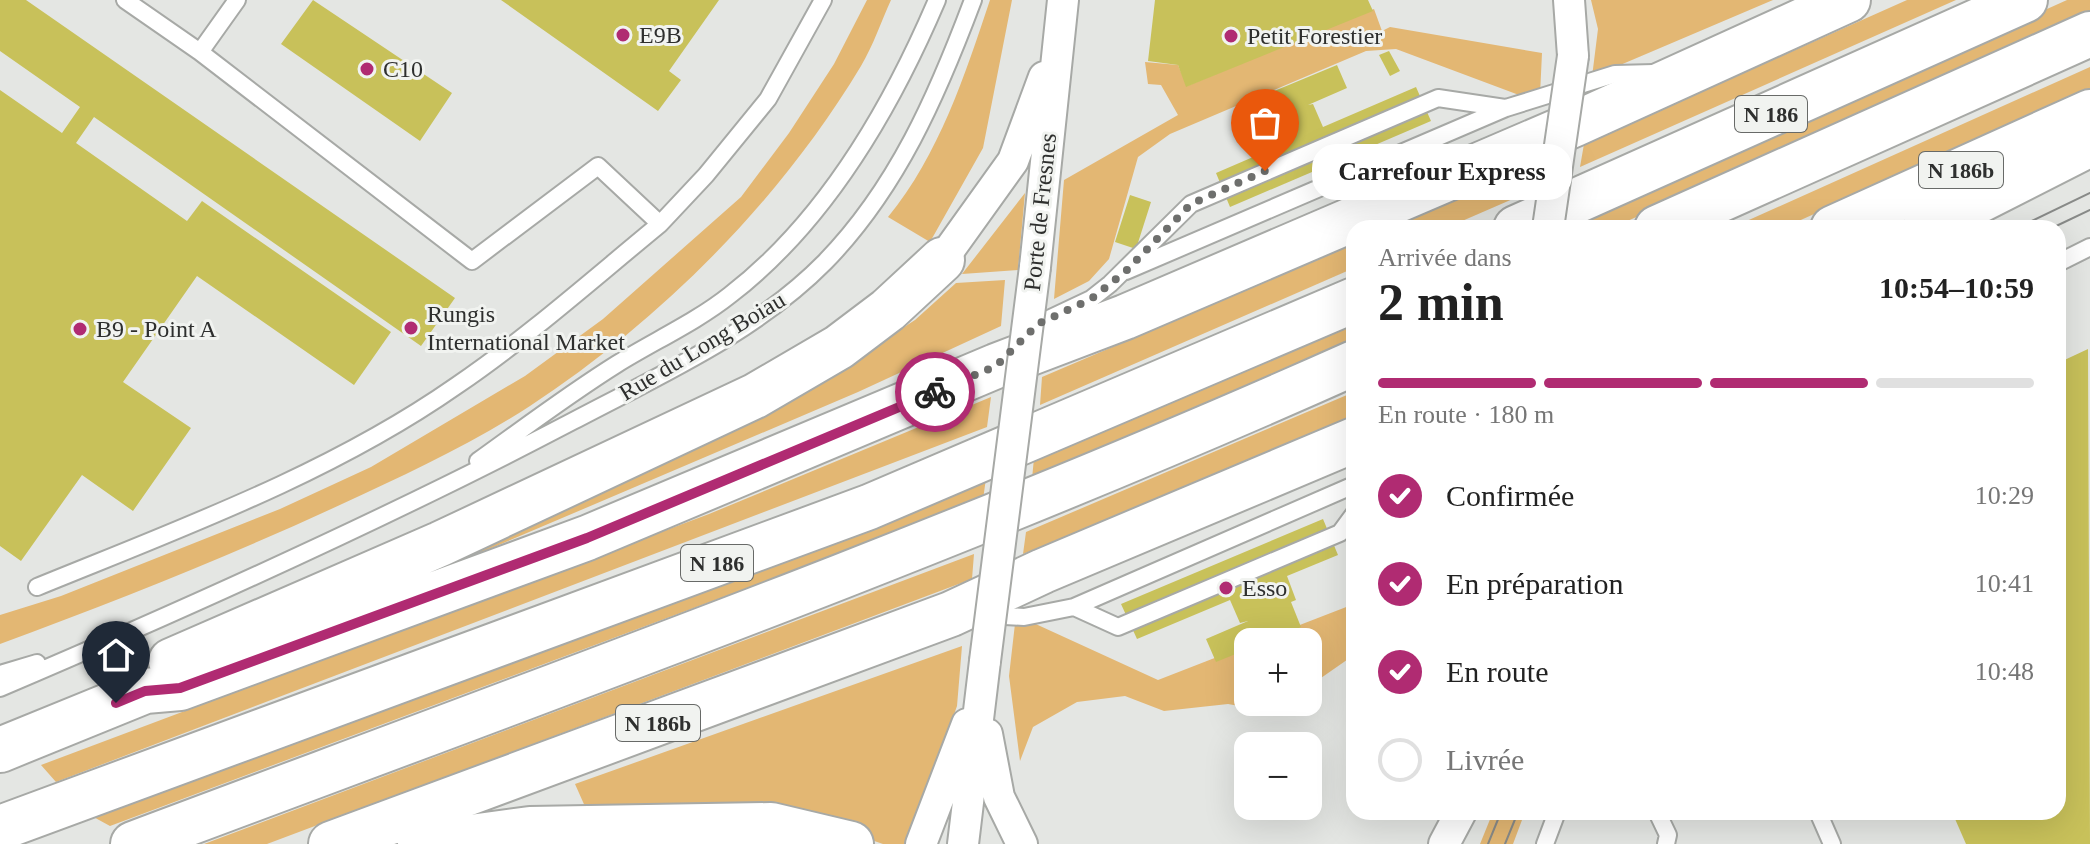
<!DOCTYPE html>
<html lang="fr">
<meta charset="utf-8">
<style>
:root{--surface:#fff;--page:#f2f2f2;--text:#222;--muted:#767676;--line:#e0e0e0;--accent:#b02b72}
body{margin:0;font-family:Georgia,serif;background:var(--page);color:var(--text);height:100vh;display:flex;flex-direction:column;font-size:30px;white-space:nowrap}
*{box-sizing:border-box;margin:0}
p{font-size:26px;color:var(--muted)}
.icon{flex:none;width:44px;height:44px;fill:none;stroke:currentColor;stroke-width:2;stroke-linecap:round;stroke-linejoin:round}
.map{position:relative;flex:1;overflow:hidden}
.sheet{position:absolute;left:1346px;top:220px;width:720px;height:600px;display:flex;flex-direction:column;background:var(--surface);border-radius:24px;box-shadow:0 8px 32px #0002}
.sheet>*{flex:none}
.fabs{position:absolute;left:1234px;top:628px;display:grid;gap:16px}
.fabs a{display:grid;place-items:center;width:88px;height:88px;border-radius:16px;background:var(--surface);box-shadow:0 8px 32px #0002;font-size:40px}
.pin{position:absolute;display:grid;place-items:center;width:68px;height:68px;color:#fff;margin:-82px -34px;border-radius:50% 50% 50% 0;rotate:-45deg;box-shadow:0 0 8px #0007}
.pin .icon{rotate:45deg}
.courier{position:absolute;display:grid;place-items:center;width:80px;height:80px;margin:-40px;border:6px solid #b02b72;border-radius:50%;background:#fff;color:#222;box-shadow:0 2px 10px #0007}
.bubble{position:absolute;height:56px;border-radius:24px;background:var(--surface);box-shadow:0 8px 32px #0002;font-size:26px;font-weight:600;line-height:56px;text-align:center}
.overview em{font-style:normal;font-weight:600}
.overview div{display:flex;flex-direction:column-reverse}
.overview{display:flex;align-items:center;justify-content:space-between;height:136px;padding:0 32px}
h1{font-size:52px;font-weight:600;line-height:60px}
.bar{display:grid;grid-template-columns:repeat(4,1fr);gap:12px 8px;align-content:center;height:96px;padding:0 32px}
.bar i{height:10px;border-radius:6px;background:var(--line)}
.bar .selected{background:var(--accent)}
.bar p{grid-column:span 4}
ol{padding:0 32px;list-style:none}
li{display:flex;align-items:center;gap:24px;height:88px}
li p{margin-inline-start:auto}
li .icon{padding:8px;border-radius:50%;background:var(--accent);color:#fff;stroke-width:4}
li:last-child{color:var(--muted)}
li i{width:44px;height:44px;border:4px solid var(--line);border-radius:50%}
.map>svg:first-child{display:block}
</style>
<div class="map">
<svg width="2090" height="844" viewBox="0 0 2090 844">
<rect width="100%" height="100%" fill="#e4e6e3"/>
<path fill="#e3b773" d="M867,0H891C881,22 873,46 861,66C779,202 662,319 530,406C471,444 405,475 342,504C230,556 116,601 0,644V615L61,596L280,509L371,467L525,376L603,319L741,197L789,133L834,64Z
M990,0H1012L983,148L930,242L888,217C939,155 965,75 990,0Z
M1591,0H1773L1592,77L1598,29Z
M1907,0H1956L1580,167L1584,144Z
M2067,0H2090V12L1612,228H1574L1575,222Z
M1374,9L1382,31L1390,27L1542,53L1540,95H1519L1396,49L1366,51L1170,134L1138,157L1109,259L1089,281L1054,299L1064,180L1178,115L1161,85L1148,84L1145,62L1178,65L1187,86Z
M2090,67V90L1783,228H1731Z
M1532,168L1529,192L1446,228H1390Z
M1025,193L1018,270L962,274Z
M1354,244V268L1040,405L1042,377Z
M1005,280L1001,326L858,392L473,556L459,548L775,411L915,320L956,283Z
M1354,317V339L1032,479L1034,458Z
M1354,392V418L1023,554L1026,532Z
M991,397L987,427L56,782L41,765L709,514Z
M986,478L983,500L110,826L88,814Z
M974,554L972,579L267,844H204Z
M1354,604V655L1308,687V642H1256Z
M1016,615L1158,680L1248,645V702H1291L1278,713L1228,704L1164,711L1125,696L1077,702L1033,727L1020,761L1009,676Z
M962,646L957,706L909,844H883L825,824L587,811L575,784Z
M1493,812H1525L1513,844H1480Z"/>
<path fill="#c8c15a" d="M0,0H26L455,298L421,346L94,117L76,143L187,221L202,201L391,332L354,385L197,276L123,382L191,428L133,511L82,475L21,561L0,546V90L62,133L80,107L0,51Z
M313,0L452,93L420,141L281,44Z
M501,0H719L669,71L681,80L658,111Z
M1155,0H1368L1373,11L1186,87L1178,65L1148,61Z
M1389,51L1400,71L1390,76L1379,55Z
M1337,65L1347,88L1308,105L1313,104L1323,127L1416,87L1431,121L1230,207L1216,173L1267,151L1250,101Z
M1130,195L1151,202L1136,249L1115,242Z
M2088,349L2090,844H1966L1952,812H2058V363Z
M1323,519L1338,555L1287,576L1296,600L1291,602L1301,627L1265,642H1248V649L1216,662L1206,639L1248,621L1240,623L1230,600L1137,639L1121,604Z"/>
<g fill="none" stroke-linecap="round" stroke-linejoin="round">
<defs>
<path id="service" d="M125,0L200,52L472,261L598,166L660,224L706,175L768,99L823,0
M200,52L237,0
M2058,263L2090,247
M1126,271L1506,108L1615,74L1654,73
M1027,336L1038,324L1091,299L1110,284L1191,204L1438,98L1505,108
M478,461C524,428 569,394 617,364C654,341 696,322 730,295C825,222 891,108 937,0
M37,587C179,529 330,474 456,386C528,337 593,279 660,224
M1074,607L1118,627L1340,533L1354,514
M986,615L1024,617L1074,607L1354,485
M0,674L37,663
M0,688C195,605 386,519 573,421C660,375 755,333 825,262C897,188 937,96 973,0
M1657,812L1668,835L1666,844
M1818,812L1832,844
M1545,844L1557,812"/>
<path id="minor" d="M1569,0L1573,56
M942,260L1013,161L1044,77
M1035,267L1063,0
M987,734L999,797L1022,844
M921,844L967,724
M963,844L985,661
M1444,844L1461,812"/>
<path id="trunk" d="M1516,228L2025,0
M1657,228L2090,34
M1833,228L2090,112
M1925,228L2090,144
M171,661L440,544L755,396L839,347L888,310L942,260
M0,750L145,691L180,688L587,538L996,366L1125,317L1575,124L1848,0
M0,828L869,507L1354,300
M133,844C543,690 954,542 1354,363
M331,844L951,614L1043,571L1354,440
M420,844L530,829L771,825L851,844"/>
</defs>
<use href="#service" stroke="#a7a9a6" stroke-width="20"/>
<use href="#minor" stroke="#a7a9a6" stroke-width="34"/>
<use href="#trunk" stroke="#a7a9a6" stroke-width="48"/>
<use href="#service" stroke="#fff" stroke-width="16"/>
<use href="#minor" stroke="#fff" stroke-width="30"/>
<use href="#trunk" stroke="#fff" stroke-width="44"/>
<path stroke="#888a88" stroke-width="2" d="M2017,228L2090,193
M2052,228L2090,210
M1488,844L1501,812
M1505,844L1518,812"/>
<defs>
<path id="minor-bridge" d="M1548,228L1573,56
M985,661L1035,267"/>
</defs>
<use href="#minor-bridge" stroke="#a7a9a6" stroke-width="34" stroke-linecap="butt"/>
<use href="#minor-bridge" stroke="#fff" stroke-width="30"/>
</g>
<g fill="none" stroke-linecap="round" stroke-linejoin="round">
<path stroke="#6e6f6d" stroke-width="8" stroke-dasharray="0 14.4" d="M935,392L996,366L1038,324L1091,299L1126,271L1191,204L1265,171"/>
<path stroke="#b02b72" stroke-width="10" d="M116,703L145,691L180,688L587,538L935,392"/>
</g>
<g fill="#b02b72" stroke="#f1f3f0" stroke-width="3">
<circle cx="623" cy="35" r="8"/>
<circle cx="1231" cy="36" r="8"/>
<circle cx="367" cy="69" r="8"/>
<circle cx="411" cy="328" r="8"/>
<circle cx="80" cy="329" r="8"/>
<circle cx="1226" cy="588" r="8"/>
</g>
<g text-anchor="middle" stroke-width="6" stroke-linejoin="round" paint-order="stroke">
<g fill="#f1f3f0" stroke="#686a68" stroke-width="2">
<rect x="1735" y="96" width="72" height="36" rx="6"/>
<rect x="1919" y="152" width="84" height="36" rx="6"/>
<rect x="681" y="545" width="72" height="36" rx="6"/>
<rect x="616" y="705" width="84" height="36" rx="6"/>
</g>
<g font-size="22" font-weight="bold" fill="#2e2f2e">
<text x="1771" y="122">N 186</text>
<text x="1961" y="178">N 186b</text>
<text x="717" y="571">N 186</text>
<text x="658" y="731">N 186b</text>
</g>
<g font-size="24" fill="#2e2f2e" stroke="#f1f3f0" text-anchor="start">
<text x="639" y="43">E9B</text>
<text x="1247" y="44">Petit Forestier</text>
<text x="383" y="77">C10</text>
<text x="427" y="322">Rungis<tspan x="427" dy="28">International Market</tspan></text>
<text x="96" y="337">B9 - Point A</text>
<text x="1242" y="596">Esso</text>
</g>
<g font-size="24" fill="#2e2f2e" stroke="#f1f3f0">
<text transform="translate(1040 212) rotate(-84)" y="8">Porte de Fresnes</text>
<text transform="translate(702 346) rotate(-31)" y="8">Rue du Long Boiau</text>
</g>
</g>
</svg>
<div class="fabs">
<a>+</a>
<a>−</a>
</div>
<div class="pin" style="left:1265px;top:171px;background:#ea580c"><svg class="icon" aria-label="bag" viewBox="0 0 24 24"><path d="M5 8h14l-1 12H6zM9 8a3 3 0 0 1 6 0"/></svg></div>
<div class="pin" style="left:116px;top:703px;background:#1f2937"><svg class="icon" aria-label="home" viewBox="0 0 24 24"><path d="M3 11l9-7 9 7M6 9v11h12V9"/></svg></div>
<div class="courier" style="left:935px;top:392px"><svg class="icon" aria-label="bike" viewBox="0 0 24 24"><circle cx="6" cy="16" r="4"/><circle cx="18" cy="16" r="4"/><path d="M6 16l4-8h5l3 8M10 8l3 8H6M13 5h3"/></svg></div>
<div class="bubble" style="left:1312px;top:144px;width:260px">Carrefour Express</div>
<section class="sheet">
<div class="overview"><div><h1>2 min</h1><p>Arrivée dans</p></div><em>10:54–10:59</em></div>
<div class="bar"><i class="selected"></i><i class="selected"></i><i class="selected"></i><i></i><p>En route · 180 m</p></div>
<ol>
<li><svg class="icon" aria-label="check" viewBox="0 0 24 24"><path d="M5 12l5 5 9-10"/></svg>Confirmée<p>10:29</p></li>
<li><svg class="icon" aria-label="check" viewBox="0 0 24 24"><path d="M5 12l5 5 9-10"/></svg>En préparation<p>10:41</p></li>
<li><svg class="icon" aria-label="check" viewBox="0 0 24 24"><path d="M5 12l5 5 9-10"/></svg>En route<p>10:48</p></li>
<li><i></i>Livrée</li>
</ol>
</section>
</div>
